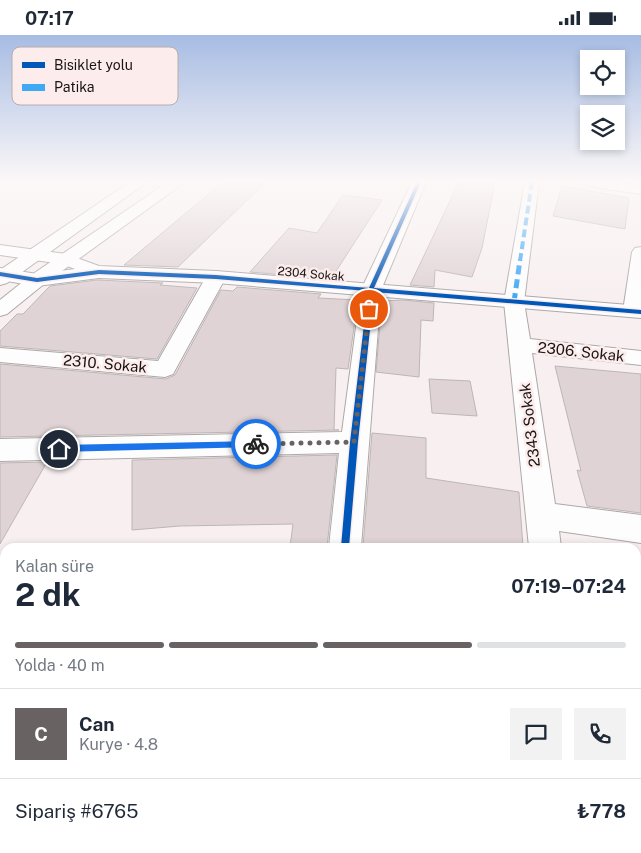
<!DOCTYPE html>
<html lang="tr">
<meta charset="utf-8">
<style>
:root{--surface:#fff;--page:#f2f2f3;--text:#1f2937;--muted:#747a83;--line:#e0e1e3;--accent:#686262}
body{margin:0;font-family:"Public Sans",sans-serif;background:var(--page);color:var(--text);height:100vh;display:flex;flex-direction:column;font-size:19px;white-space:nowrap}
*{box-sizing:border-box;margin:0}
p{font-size:16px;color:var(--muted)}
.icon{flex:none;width:28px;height:28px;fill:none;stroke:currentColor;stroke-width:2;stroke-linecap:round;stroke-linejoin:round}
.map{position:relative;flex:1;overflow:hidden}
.side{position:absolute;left:0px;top:508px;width:641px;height:311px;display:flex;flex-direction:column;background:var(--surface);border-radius:15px 15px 0 0;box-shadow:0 2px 8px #0003}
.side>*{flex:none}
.buttons{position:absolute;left:580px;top:15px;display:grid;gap:10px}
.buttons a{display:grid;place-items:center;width:45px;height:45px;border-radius:0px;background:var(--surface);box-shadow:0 2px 8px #0003;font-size:25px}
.pin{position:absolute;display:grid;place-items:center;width:42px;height:42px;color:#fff;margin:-21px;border:2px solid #fff;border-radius:50%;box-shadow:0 1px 5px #0007}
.courier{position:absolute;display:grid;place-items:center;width:50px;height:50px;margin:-25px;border:4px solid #1a73e8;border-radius:50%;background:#fff;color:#222;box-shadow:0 1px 6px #0007}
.head em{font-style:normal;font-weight:700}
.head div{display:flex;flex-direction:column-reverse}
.head{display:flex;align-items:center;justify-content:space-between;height:85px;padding:0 15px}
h1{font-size:32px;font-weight:700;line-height:38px}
.bar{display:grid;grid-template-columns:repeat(4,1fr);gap:8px 5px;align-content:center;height:60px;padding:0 15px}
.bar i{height:6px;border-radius:4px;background:var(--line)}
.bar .active{background:var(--accent)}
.bar p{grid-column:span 4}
.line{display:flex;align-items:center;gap:12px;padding:0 15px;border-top:1px solid var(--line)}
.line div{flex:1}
.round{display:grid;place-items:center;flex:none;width:52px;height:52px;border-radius:0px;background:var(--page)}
.status{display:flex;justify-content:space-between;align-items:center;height:35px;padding:0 25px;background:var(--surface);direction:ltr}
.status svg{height:14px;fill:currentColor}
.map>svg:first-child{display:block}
</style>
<div class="status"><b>07:17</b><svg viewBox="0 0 49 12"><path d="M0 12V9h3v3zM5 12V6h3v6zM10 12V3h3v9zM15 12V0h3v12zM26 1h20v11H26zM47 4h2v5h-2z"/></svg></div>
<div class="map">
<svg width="641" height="818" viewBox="0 0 641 818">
<rect width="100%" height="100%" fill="#f8f0f0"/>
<path fill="#e0d3d6" stroke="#bcb6b6" d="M223,147H266L178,232L124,230Z
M459,147H495L482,213L472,242L435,235L434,252L410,250Z
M562,151L629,163L625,194L553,181Z
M343,160L382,165L331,244L250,237L289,193L317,198Z
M97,245L163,248L160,250L197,253L157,324L0,311V296L17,279H23L50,251Z
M237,252L321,259L318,263L358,265L348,334L336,333L334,395H339L0,402V329L166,344L175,340L221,255L233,256Z
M403,265L434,268L433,286L421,285L419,342L376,337L382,266Z
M555,331L641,339V478L587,471L577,435L581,436Z
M429,344L470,346L477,381L432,378Z
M372,398L426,403V443L519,457L523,512H363Z
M337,420L327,512H290L293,489L180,491L132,495V425Z
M47,427L0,509V428Z"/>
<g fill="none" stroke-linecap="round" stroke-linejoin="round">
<defs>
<path id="pedestrian" d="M525,147H539L524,267L521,271L514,273L507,271L504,267Z"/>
<path id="minor" d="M150,147H179L181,150L174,154L152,150Z
M412,147H426L381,255L361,512H329L339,418L0,426V404L342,397L361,255Z
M580,147H618L641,151V159L587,151Z
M641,212V280L633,282L626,280L623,276L632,217L635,213Z
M216,236L223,238L226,242L173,339L165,342L0,327V313L158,326L206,242L209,238Z
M514,261L521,263L524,267L530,304L641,316V330L532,318L555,469L641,480V508L559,496L561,512H529L504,267L507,263Z
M570,814H618L619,818H571Z"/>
<path id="tertiary" d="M0,210L66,219L99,231L216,236L641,271V283L216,248L99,243L37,251L0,245V233L37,239L75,234L62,229L0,220Z
M0,680L5,681V723L0,722Z
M636,734H641V778H636Z
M0,792L5,793V814H44L46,818H0Z"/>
<path id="secondary" d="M130,147H147L7,248L0,250V235Z
M168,147H185L44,249L7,279L0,281V265L30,241Z"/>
</defs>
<use href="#pedestrian" stroke="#aea8a8" stroke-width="2"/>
<use href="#minor" stroke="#aea8a8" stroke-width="2"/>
<use href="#tertiary" stroke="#aea8a8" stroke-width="2"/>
<use href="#secondary" stroke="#aea8a8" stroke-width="2"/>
<use href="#pedestrian" fill="#fefdfd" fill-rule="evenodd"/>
<use href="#minor" fill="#fefdfd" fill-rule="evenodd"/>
<use href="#tertiary" fill="#fefdfd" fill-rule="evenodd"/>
<use href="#secondary" fill="#fefdfd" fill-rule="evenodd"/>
<path stroke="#3fa9f5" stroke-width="4" stroke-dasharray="8 4" stroke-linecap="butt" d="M520,226L532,147"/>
<path stroke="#3fa9f5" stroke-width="5" stroke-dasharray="9 5" stroke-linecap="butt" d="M514,267L520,225"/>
<defs>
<path id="cycleway" d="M417,147H421L374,253L641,275V279L374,257L358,407L349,512H341L350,407L368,256L216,244L99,239L37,247L0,241V237L37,243L99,235L216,240L369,253Z"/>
</defs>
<use href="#cycleway" stroke="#fcedec" stroke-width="3"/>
<use href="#cycleway" fill="#0057b8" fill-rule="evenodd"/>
</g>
<linearGradient id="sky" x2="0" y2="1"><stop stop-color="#a7bce3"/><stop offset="0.56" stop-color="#fcf8f8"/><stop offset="1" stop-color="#fcf8f8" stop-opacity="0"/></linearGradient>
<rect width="641" height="262" fill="url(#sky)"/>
<path fill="#1a73e8" d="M256,406L260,409L256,412L59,417L55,414L59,410Z"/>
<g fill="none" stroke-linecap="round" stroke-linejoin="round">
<path stroke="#686262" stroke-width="5" stroke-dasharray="0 9" d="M256,409L354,407L369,274"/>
</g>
<g text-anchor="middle" stroke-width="5" stroke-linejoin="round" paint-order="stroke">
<g font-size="12" fill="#1a1515" stroke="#fcedec">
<text transform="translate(311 239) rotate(5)" y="4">2304 Sokak</text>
</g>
<g font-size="15" fill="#1a1515" stroke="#fcedec">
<text transform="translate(581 317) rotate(6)" y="5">2306. Sokak</text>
<text transform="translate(105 329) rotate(5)" y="5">2310. Sokak</text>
<text transform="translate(530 390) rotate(-97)" y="5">2343 Sokak</text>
</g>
</g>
<rect x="12" y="12" width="166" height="58" rx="8" fill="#fcedec" stroke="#b8acac" stroke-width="1"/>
<rect x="22" y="27" width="23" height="6" fill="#0057b8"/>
<rect x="22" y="49" width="23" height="7" fill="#3fa9f5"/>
<g font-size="14" fill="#1a1515">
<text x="54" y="35">Bisiklet yolu</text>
<text x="54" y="57">Patika</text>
</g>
</svg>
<div class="buttons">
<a><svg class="icon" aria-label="locate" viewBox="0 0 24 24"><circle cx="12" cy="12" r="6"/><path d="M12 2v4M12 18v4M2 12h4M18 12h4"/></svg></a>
<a><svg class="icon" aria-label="layers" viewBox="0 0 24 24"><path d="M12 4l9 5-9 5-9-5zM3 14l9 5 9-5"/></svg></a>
</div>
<div class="pin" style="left:369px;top:274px;background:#ea580c"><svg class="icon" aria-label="bag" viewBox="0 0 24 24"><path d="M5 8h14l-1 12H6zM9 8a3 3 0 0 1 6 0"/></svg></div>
<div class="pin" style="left:59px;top:414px;background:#1f2937"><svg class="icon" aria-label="home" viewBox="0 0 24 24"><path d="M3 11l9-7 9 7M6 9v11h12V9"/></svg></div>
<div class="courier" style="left:256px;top:409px"><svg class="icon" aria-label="bike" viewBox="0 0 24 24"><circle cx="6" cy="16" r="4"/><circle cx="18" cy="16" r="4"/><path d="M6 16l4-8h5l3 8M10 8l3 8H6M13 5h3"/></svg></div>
<section class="side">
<div class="head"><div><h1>2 dk</h1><p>Kalan süre</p></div><em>07:19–07:24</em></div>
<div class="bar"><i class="active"></i><i class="active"></i><i class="active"></i><i></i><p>Yolda · 40 m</p></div>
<div class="line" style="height:90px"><b class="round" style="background:var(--accent);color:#fff">C</b><div><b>Can</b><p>Kurye · 4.8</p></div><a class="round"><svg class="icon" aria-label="chat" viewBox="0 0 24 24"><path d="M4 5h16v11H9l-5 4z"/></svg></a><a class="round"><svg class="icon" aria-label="phone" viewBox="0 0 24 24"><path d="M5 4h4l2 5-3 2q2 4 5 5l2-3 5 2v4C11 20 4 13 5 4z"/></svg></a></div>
<div class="line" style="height:65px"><div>Sipariş #6765</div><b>₺778</b></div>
</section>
</div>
